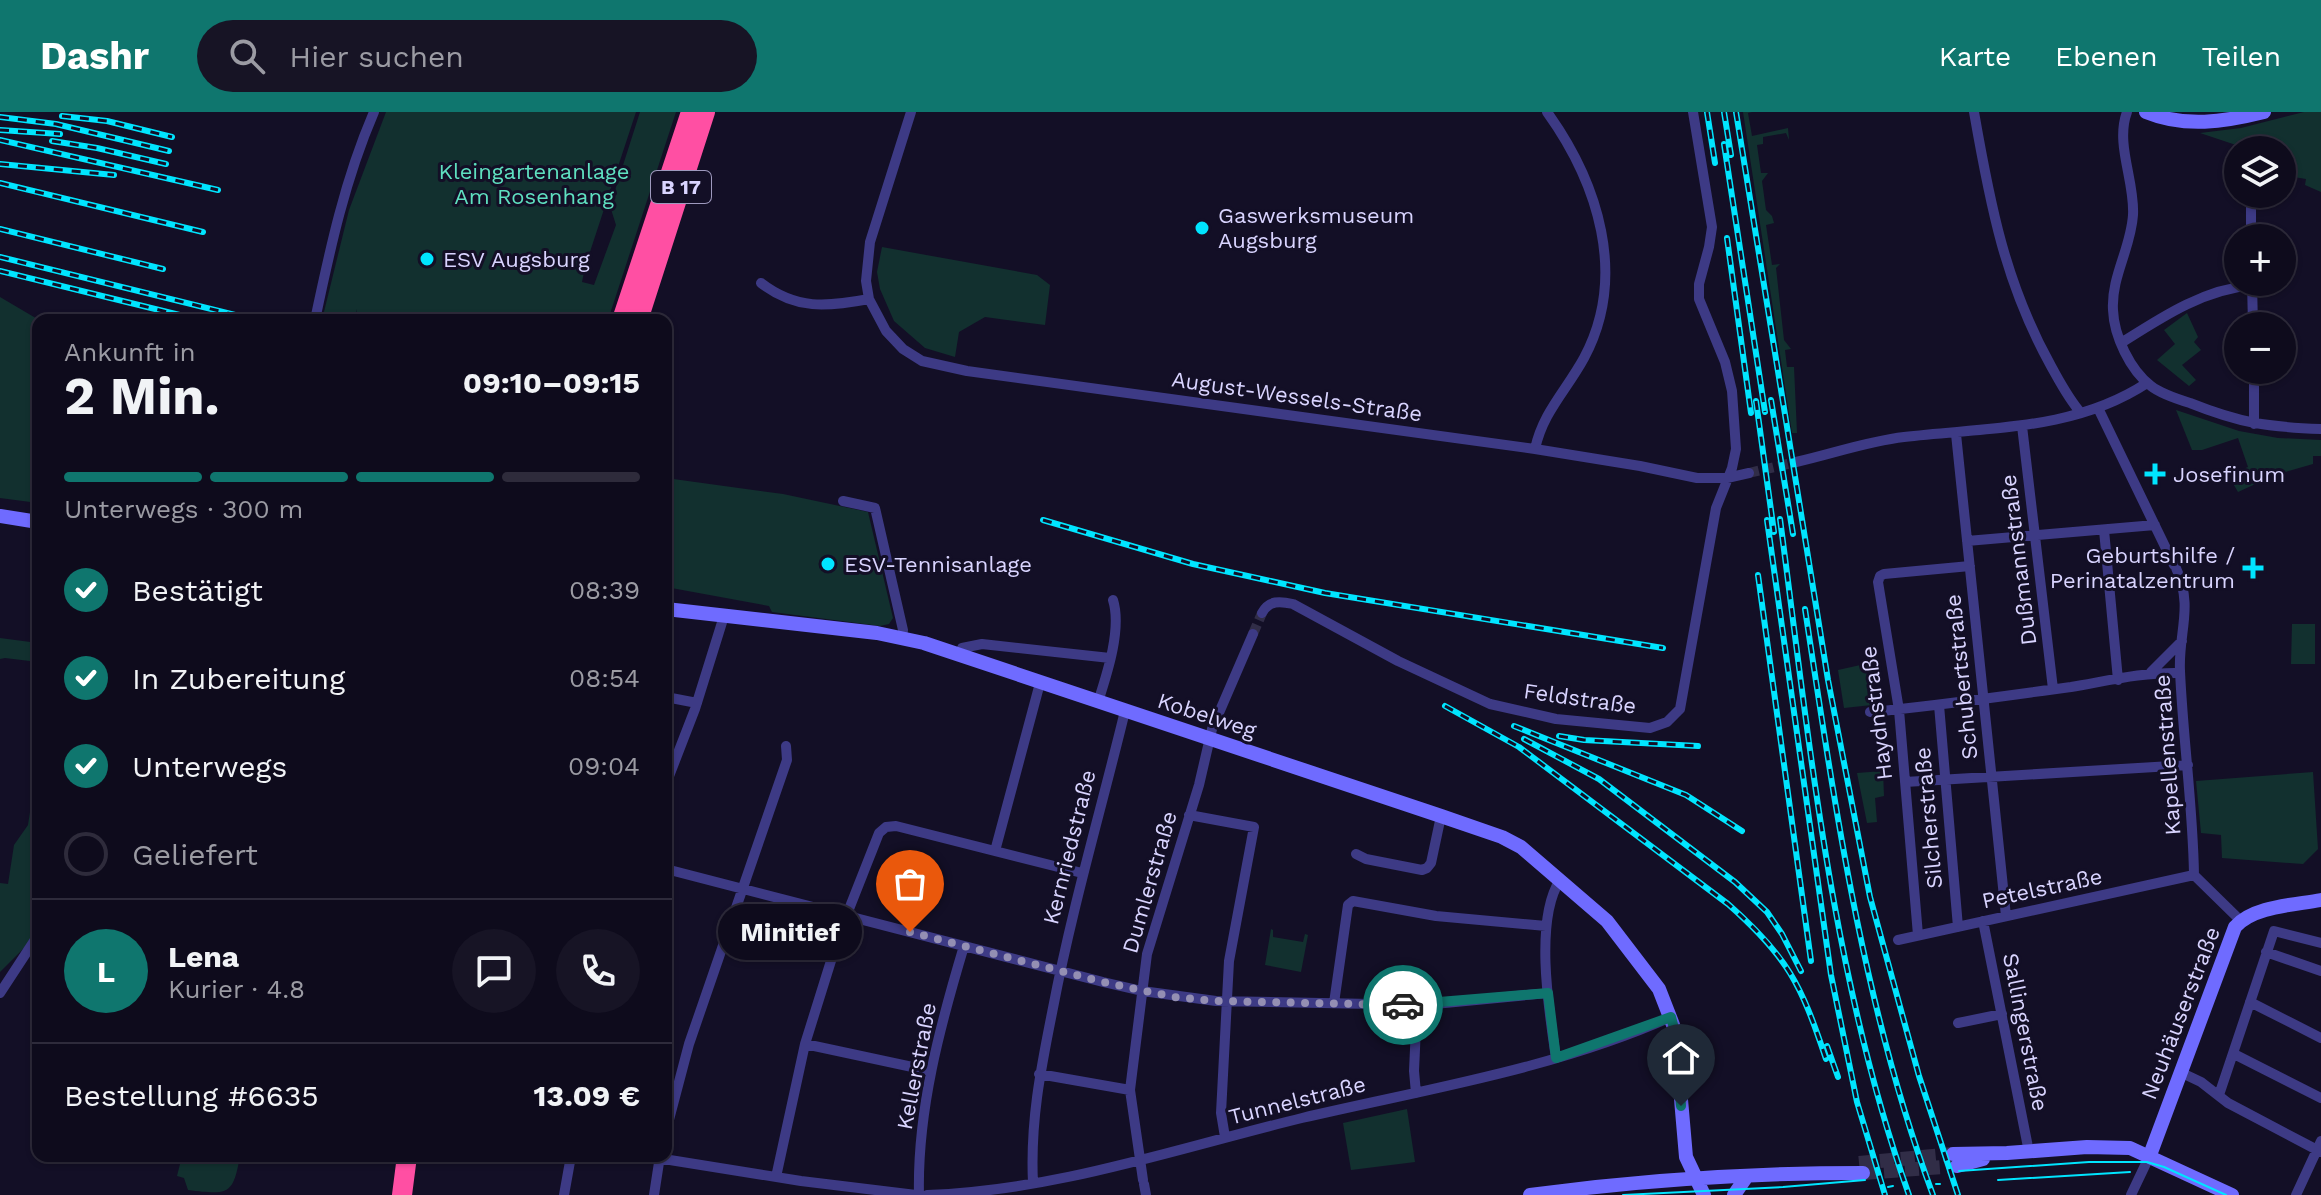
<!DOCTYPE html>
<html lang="de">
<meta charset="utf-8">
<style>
:root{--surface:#0e0b1c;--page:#171425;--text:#f1f3f6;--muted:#9b9ba3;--line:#2e2b3b;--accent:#0f766e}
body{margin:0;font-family:"Work Sans",sans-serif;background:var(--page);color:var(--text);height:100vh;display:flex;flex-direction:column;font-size:30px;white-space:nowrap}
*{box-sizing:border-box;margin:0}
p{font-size:26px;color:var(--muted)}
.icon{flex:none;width:44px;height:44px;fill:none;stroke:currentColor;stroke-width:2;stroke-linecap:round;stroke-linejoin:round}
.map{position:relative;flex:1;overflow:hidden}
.sheet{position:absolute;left:32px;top:202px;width:640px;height:848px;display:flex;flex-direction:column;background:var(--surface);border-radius:16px;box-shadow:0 2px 6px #0004,0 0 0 2px var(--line)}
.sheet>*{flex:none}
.tools{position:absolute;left:2224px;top:24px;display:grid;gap:16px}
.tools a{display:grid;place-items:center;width:72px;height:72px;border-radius:50%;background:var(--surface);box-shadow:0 2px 6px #0004,0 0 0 2px var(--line);font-size:40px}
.pin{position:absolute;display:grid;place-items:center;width:68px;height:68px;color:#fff;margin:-82px -34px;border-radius:50% 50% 50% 0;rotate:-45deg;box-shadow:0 0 8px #0007}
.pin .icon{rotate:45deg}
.courier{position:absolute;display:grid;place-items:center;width:80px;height:80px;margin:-40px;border:6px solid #0f766e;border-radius:50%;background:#fff;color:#222;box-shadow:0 2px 10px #0007}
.bubble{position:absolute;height:56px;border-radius:28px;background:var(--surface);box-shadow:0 2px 6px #0004,0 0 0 2px var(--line);font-size:26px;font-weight:700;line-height:56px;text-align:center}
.summary em{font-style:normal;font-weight:700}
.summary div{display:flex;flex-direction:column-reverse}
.summary{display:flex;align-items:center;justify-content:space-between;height:136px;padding:0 32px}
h1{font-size:52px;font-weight:700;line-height:60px}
.bar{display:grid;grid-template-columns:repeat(4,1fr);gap:12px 8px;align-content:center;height:96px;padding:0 32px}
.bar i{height:10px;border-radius:6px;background:var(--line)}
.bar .active{background:var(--accent)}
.bar p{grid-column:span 4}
.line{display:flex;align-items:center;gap:20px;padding:0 32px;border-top:2px solid var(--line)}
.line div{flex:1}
.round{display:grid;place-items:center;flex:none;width:84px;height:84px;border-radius:42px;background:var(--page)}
ol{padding:0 32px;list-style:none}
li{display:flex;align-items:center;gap:24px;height:88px}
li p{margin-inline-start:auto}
li .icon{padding:8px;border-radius:50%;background:var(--accent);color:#fff;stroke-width:4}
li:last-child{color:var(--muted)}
li i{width:44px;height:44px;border:4px solid var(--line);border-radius:50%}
header{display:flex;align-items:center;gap:48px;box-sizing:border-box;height:112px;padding:0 40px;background:var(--accent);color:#fff}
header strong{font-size:38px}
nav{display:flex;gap:44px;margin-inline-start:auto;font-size:28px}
.search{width:560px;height:72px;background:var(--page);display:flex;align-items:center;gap:20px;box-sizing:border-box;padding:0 28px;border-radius:44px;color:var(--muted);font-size:30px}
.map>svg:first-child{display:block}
</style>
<header>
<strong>Dashr</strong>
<div class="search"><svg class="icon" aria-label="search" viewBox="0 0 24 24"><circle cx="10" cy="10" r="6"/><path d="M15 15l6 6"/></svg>Hier suchen</div>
<nav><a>Karte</a><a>Ebenen</a><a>Teilen</a></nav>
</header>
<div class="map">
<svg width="2321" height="1083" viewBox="0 0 2321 1083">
<rect width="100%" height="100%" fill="#130f26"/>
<path fill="#12302f" d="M386,0H636L585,155L582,170L594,173L616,113L610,94L640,0H676L608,208H355L357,197L353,208H322L349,98Z
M1743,0H1752L1748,1L1752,24L1788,16L1789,28L1786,21L1763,25V32L1757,33L1761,61H1768L1762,69L1766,98L1772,104L1774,111L1766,113L1772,153L1780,152L1776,156L1784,228L1791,237L1785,238L1787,255H1794L1797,321H1792Z
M2304,0H2321V80L2305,73L2306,67L2282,63V38H2251L2200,21L2241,16Z
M882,135L1037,163L1050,173L1045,213L985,205L959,220L955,245L925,236L894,209L880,177L877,160Z
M0,185L39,208L38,391L0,386Z
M2187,201L2198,225L2194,230L2201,238L2182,253L2196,268L2189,274L2157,248L2175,232L2164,218Z
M2176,298L2239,319L2278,326L2321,328V344H2313V352L2275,363L2238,380L2228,363L2248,355L2238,326L2202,338H2192Z
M666,366L783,382L868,400L893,506L889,512L880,514L772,500L769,494L666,475Z
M2292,512H2315V552H2291Z
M0,526L38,531V550L5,546L0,547Z
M1865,552L1872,593L1844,596L1838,558Z
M38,647V813L25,835L0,860V771L8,772L14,733L28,713Z
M1883,659L1884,684L1875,686L1877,710L1867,711L1857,661Z
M2313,660L2318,737L2303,752L2222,746L2221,723L2201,721L2196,669Z
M1271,817L1273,818V825L1303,830L1305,822L1308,823L1301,860L1265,853Z
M1407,997L1415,1050L1351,1058L1343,1011Z
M182,1044H240C233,1083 229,1083 188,1078L184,1066L177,1064Z"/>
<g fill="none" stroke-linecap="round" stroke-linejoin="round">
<path stroke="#312d47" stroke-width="10" stroke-dasharray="10 5" stroke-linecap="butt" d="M1749,361L1796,350
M1253,522L1262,501"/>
<path stroke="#312d47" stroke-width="14" stroke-dasharray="14 7" stroke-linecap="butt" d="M1859,1051L1953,1042
M1863,1061L1957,1054"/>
<path stroke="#3d3a85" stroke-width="10" d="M911,0L870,130L866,169L869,187L886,219L903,237L922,249L967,259L1535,337L1640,354L1697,366H1727L1749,361
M1974,0C1990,92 2005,171 2051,254C2060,270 2068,286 2081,301
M2127,0C2115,32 2135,69 2133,103C2131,136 2111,165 2113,198C2114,224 2130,258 2151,274C2161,282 2177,287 2190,291C2240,311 2267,315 2321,317
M2251,82V126
M2252,170L2253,214
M761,171C796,198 827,195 869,187
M315,208C330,137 345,67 374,0
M2121,231C2162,205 2202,178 2252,173
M2254,258V312
M2098,296L2174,453
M2022,314L2053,577
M1956,322L2006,804
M1535,337C1543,300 1566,279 1584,246C1628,164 1598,71 1547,0
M1796,350C1832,342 1868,329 1904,325C1988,315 2074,319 2147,271
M843,389L875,396L903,518L902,526
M2104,418L2118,568
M1967,429L2155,413
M2176,456C2194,495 2178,521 2180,559C2183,627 2193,695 2194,763L2241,809
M1262,501C1269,488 1280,489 1293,492L1398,549L1490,592L1556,607L1650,616L1667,610L1680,597L1716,396L1732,356L1736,337L1732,279L1725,250L1699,187V172L1709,135L1712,115L1693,0
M960,542L962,536L982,532L1110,546
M2151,560L2182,529
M666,585L697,591
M1098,590C1107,562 1122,517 1113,488
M1939,593L1958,815
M1870,600C1937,594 2004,584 2071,575C2107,569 2143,560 2180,561
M1905,670L2188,653
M666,672L695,597L724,504
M1189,703L1254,715L1229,849L1221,1001L1225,1025
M995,739L1040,571
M1356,742L1366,747L1422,758L1427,756L1431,751L1441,704
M666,757L1103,870L1142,879L1216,889L1424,893L1548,881
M1983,809L2029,1040
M1918,823L1899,598L1878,470L1880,464L1884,462L1970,454
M1898,828L2194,763
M2266,840L2321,859
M0,881L38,823
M2250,890L2321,926
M1334,891L1348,793L1353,789L1436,804L1546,814
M1958,911L2002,902
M805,932L931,959
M2234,942L2321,986
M1556,946C1549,899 1534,808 1560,768
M2182,961L2201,970L2228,991L2321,1040
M1039,962L1130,978
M1416,981L1414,959L1417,893
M2219,983L2274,819L2321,831
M666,1019L689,932L787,648L786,634
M645,1044L801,1069L916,1083
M776,1065L805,932L840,820L879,721L886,715L896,714L1082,761
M1143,1068L1130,978L1147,842L1199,673L1212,617L1253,522
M1033,1071C1030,1009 1041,956 1053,896C1072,796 1101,698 1125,599
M1144,1072L1146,1083
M564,1083L571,1044
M654,1083L660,1044
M919,1083C917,999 940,914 964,834
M927,1083C1055,1079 1178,1036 1302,1006C1426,977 1554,957 1671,905
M2131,1083L2150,1043
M2296,1083L2321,1029"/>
<path stroke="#6f6bff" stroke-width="14" d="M2146,0C2185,16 2224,10 2264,0
M0,404L38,410
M666,497L877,521L924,531L1441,704L1502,725L1521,735L1607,809L1659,877L1675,918L1686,1045L1704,1083
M1953,1042L2007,1041L2087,1035L2130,1036L2232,1083
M2150,1043L2235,815C2253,794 2295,793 2321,788
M1957,1054L1983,1047
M1530,1083C1640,1068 1752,1061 1863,1061
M1734,1083L1747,1064"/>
<path stroke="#ff4fa3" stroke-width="20" d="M622,208L691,0
M638,208L705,0
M402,1083L407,1044"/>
<path stroke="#00e5ff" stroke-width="2" d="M1959,1059L2089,1050H2147L2164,1055L2226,1083
M1998,1068L2130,1060
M1936,1072H1940
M1888,1075L1893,1074
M1623,1083L1783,1075L1865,1068"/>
<defs>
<path id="rail" d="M1707,0L1715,51
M1724,0L1731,43
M1736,0L1828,568L1870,785L1919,964L1958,1083
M62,4L107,9L172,25
M0,5L56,12L169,39
M0,18L60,22
M0,28L218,78
M52,29L97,36L166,52
M1724,32L1765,300
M0,52L114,63
M0,71L203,120
M0,117L163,157
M1727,126L1751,301
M0,145L256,208
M0,159L200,208
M1771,288L1793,422
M1756,289L1774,420
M1780,407C1810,635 1832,866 1909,1083
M1043,408L1193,452L1325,481L1663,536
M1767,408L1831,863L1857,990L1885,1083
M1758,463L1811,849
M1805,497C1835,694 1863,895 1933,1083
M1445,594L1519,635L1728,792C1788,845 1801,872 1826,947
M1514,614L1686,683L1742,719
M1559,624L1584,628L1698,634
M1524,627L1599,667L1735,770L1767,800L1782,822L1801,859
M1827,934L1838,965"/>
</defs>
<use href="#rail" stroke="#00e5ff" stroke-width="6"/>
<use href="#rail" stroke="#130f26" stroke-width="3" stroke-dasharray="9" stroke-linecap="butt"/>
</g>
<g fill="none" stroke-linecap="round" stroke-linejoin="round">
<path stroke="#948fb3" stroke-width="8" stroke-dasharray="0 14.4" d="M910,820L1103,870L1174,885L1216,889L1403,893"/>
<path stroke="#0f766e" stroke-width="10" d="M1403,893L1548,881L1556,946L1671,905L1676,924L1681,994"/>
</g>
<g fill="#00e5ff" stroke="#130f26" stroke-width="3">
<circle cx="1202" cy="116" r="8"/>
<circle cx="427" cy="147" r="8"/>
<path d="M2151 350h8v8h8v8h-8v8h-8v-8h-8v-8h8z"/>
<circle cx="828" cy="452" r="8"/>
<path d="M2249 444h8v8h8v8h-8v8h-8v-8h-8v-8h8z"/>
</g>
<g text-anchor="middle" stroke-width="6" stroke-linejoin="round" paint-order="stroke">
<rect fill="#130f26" stroke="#9e99be" stroke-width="2" x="651" y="59" width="60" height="32" rx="6"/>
<g font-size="20" font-weight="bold" fill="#d9d4ff">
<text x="681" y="82">B 17</text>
</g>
<g font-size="22" fill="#5fe0c0" stroke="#130f26">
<text x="534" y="67">Kleingartenanlage<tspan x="534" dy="25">Am Rosenhang</tspan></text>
</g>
<g font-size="22" fill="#d9d4ff" stroke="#130f26" text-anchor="start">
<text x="1218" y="111">Gaswerksmuseum<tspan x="1218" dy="25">Augsburg</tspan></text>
<text x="443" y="155">ESV Augsburg</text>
<text x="2173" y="370">Josefinum</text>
<text x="2235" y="451" text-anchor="end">Geburtshilfe /<tspan x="2235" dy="25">Perinatalzentrum</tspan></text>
<text x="844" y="460">ESV-Tennisanlage</text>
</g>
<g font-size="22" fill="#d9d4ff" stroke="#130f26">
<text transform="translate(1297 284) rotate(8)" y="8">August-Wessels-Straße</text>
<text transform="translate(2018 448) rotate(-97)" y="8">Dußmannstraße</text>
<text transform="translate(1961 565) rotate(-96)" y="8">Schubertstraße</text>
<text transform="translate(1580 586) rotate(8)" y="8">Feldstraße</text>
<text transform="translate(1876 601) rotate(-97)" y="8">Haydnstraße</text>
<text transform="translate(1207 603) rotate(18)" y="8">Kobelweg</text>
<text transform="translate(2167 643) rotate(-94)" y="8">Kapellenstraße</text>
<text transform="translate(1928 706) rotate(-95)" y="8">Silcherstraße</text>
<text transform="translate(1069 735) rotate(-76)" y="8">Kernriedstraße</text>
<text transform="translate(1149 770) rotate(-74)" y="8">Dumlerstraße</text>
<text transform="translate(2042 776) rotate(-12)" y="8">Petelstraße</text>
<text transform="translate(2180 901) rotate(-69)" y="8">Neuhäuserstraße</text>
<text transform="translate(2026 920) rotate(79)" y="8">Sallingerstraße</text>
<text transform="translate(916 954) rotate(-79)" y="8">Kellerstraße</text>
<text transform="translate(1297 988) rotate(-14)" y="8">Tunnelstraße</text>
</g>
</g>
</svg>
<div class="tools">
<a><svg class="icon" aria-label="layers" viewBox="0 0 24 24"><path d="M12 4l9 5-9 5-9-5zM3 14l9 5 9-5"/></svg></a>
<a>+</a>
<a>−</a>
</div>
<div class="pin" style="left:910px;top:820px;background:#ea580c"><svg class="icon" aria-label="bag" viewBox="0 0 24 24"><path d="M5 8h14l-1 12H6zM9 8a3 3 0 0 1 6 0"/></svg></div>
<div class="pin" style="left:1681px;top:994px;background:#1f2937"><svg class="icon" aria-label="home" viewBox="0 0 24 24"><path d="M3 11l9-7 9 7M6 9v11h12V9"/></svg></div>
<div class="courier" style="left:1403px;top:893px"><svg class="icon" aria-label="car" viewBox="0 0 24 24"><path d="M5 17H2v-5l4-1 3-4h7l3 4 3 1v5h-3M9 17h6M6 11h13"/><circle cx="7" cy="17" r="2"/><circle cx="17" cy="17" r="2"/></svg></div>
<div class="bubble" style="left:718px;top:792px;width:144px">Minitief</div>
<section class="sheet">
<div class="summary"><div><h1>2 Min.</h1><p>Ankunft in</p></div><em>09:10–09:15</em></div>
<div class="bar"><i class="active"></i><i class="active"></i><i class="active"></i><i></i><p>Unterwegs · 300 m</p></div>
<ol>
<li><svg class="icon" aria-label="check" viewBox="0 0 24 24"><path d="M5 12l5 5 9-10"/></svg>Bestätigt<p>08:39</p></li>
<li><svg class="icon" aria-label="check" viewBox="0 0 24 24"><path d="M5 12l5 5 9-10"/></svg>In Zubereitung<p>08:54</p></li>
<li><svg class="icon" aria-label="check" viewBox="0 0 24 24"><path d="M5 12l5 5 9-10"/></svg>Unterwegs<p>09:04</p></li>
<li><i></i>Geliefert</li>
</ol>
<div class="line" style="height:144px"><b class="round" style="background:var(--accent);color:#fff">L</b><div><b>Lena</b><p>Kurier · 4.8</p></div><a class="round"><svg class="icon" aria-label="chat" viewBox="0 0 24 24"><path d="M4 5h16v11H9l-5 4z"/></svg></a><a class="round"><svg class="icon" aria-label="phone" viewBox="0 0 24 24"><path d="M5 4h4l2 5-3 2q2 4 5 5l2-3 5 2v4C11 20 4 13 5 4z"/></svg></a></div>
<div class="line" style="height:104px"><div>Bestellung #6635</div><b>13.09 €</b></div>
</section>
</div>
